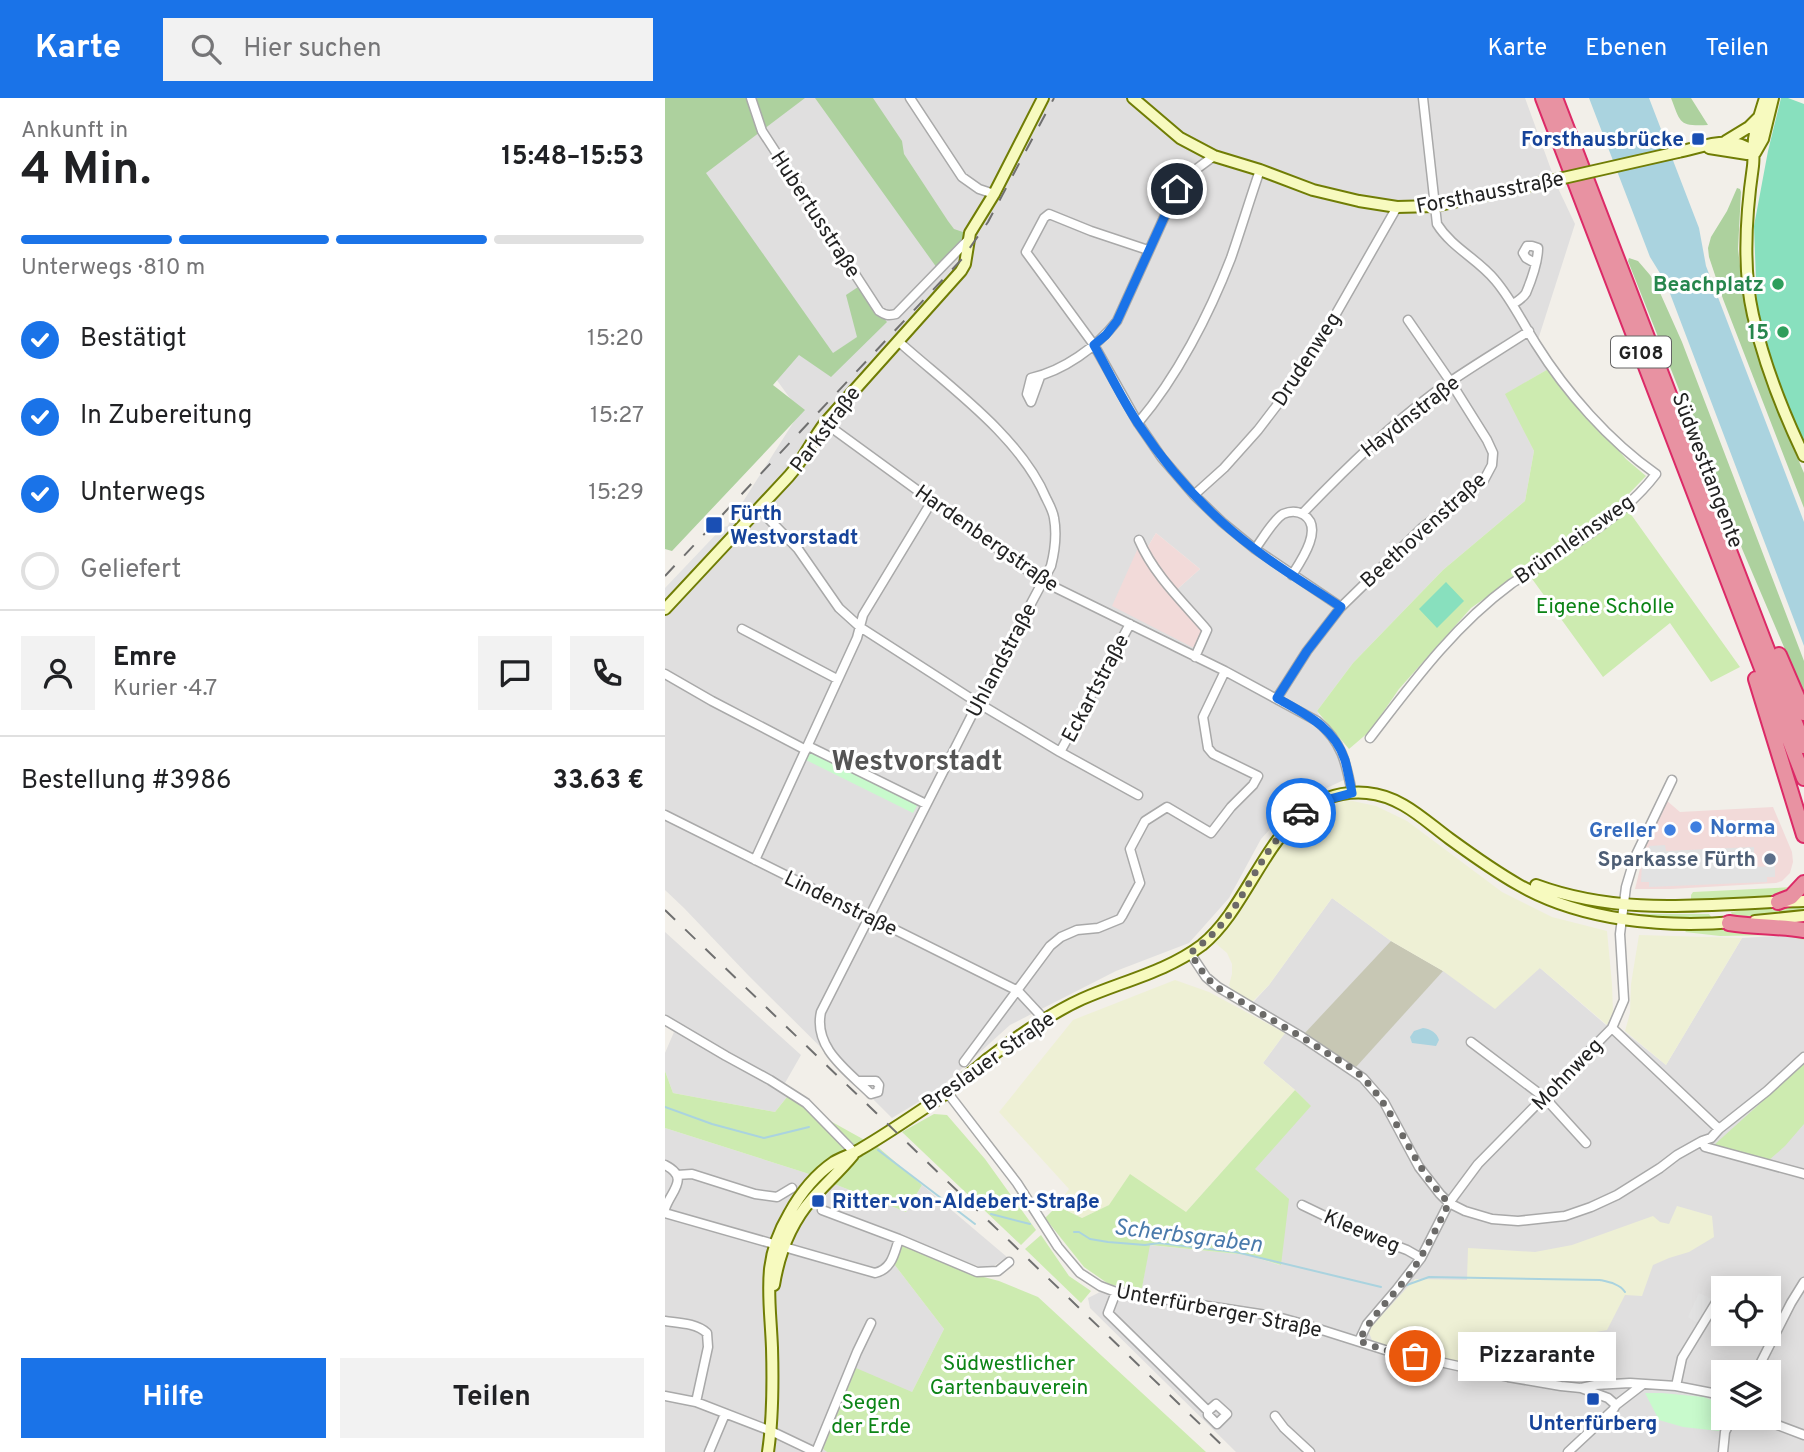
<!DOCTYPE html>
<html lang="de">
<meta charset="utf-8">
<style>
:root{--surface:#fff;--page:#f2f2f2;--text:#202124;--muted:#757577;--line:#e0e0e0;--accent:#1a73e8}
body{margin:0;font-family:Overpass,sans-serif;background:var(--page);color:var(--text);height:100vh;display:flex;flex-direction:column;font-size:26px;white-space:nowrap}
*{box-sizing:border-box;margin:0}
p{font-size:23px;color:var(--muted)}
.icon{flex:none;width:38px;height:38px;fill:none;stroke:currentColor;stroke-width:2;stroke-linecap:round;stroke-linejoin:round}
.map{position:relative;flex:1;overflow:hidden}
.panel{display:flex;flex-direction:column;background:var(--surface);width:665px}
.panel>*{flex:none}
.controls{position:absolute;left:1046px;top:1178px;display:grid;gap:14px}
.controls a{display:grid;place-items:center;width:70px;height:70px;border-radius:0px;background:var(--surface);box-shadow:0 4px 18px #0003;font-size:35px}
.pin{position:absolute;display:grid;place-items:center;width:60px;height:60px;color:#fff;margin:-30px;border:4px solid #fff;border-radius:50%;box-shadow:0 2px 7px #0007}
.courier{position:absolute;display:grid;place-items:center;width:70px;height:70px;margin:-35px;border:5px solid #1a73e8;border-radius:50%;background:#fff;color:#222;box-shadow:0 2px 9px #0007}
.bubble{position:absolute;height:49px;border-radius:0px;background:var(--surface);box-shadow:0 4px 18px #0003;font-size:23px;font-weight:700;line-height:49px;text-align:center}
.summary em{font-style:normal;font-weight:700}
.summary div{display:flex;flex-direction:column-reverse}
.summary{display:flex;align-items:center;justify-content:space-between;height:119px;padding:0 21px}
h1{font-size:46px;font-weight:700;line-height:52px}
.bar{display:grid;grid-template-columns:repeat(4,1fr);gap:10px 7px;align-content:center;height:84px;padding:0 21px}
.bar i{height:9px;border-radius:5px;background:var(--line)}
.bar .on{background:var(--accent)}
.bar p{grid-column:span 4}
.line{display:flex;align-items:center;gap:18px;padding:0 21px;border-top:2px solid var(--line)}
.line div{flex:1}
.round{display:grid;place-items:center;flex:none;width:74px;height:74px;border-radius:0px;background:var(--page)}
ol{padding:0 21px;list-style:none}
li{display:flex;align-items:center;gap:21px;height:77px}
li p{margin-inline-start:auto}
li .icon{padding:7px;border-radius:50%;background:var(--accent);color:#fff;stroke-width:4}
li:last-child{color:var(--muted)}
li i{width:38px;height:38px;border:4px solid var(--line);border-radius:50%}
.action{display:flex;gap:14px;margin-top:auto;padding:14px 21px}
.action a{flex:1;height:80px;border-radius:0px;background:var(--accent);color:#fff;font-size:28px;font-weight:700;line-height:80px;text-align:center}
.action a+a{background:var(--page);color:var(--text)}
header{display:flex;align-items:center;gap:42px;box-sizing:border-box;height:98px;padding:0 35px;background:var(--accent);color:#fff}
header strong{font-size:33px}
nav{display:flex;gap:38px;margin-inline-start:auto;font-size:24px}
.search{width:490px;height:63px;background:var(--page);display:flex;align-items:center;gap:18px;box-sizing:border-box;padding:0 24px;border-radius:0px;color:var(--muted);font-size:26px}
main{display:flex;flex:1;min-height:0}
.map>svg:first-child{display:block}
</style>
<header>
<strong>Karte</strong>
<div class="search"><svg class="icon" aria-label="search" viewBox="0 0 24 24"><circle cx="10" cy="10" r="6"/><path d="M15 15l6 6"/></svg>Hier suchen</div>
<nav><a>Karte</a><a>Ebenen</a><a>Teilen</a></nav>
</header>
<main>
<section class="panel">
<div class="summary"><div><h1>4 Min.</h1><p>Ankunft in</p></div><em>15:48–15:53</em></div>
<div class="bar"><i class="on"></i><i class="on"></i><i class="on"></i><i></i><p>Unterwegs · 810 m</p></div>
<ol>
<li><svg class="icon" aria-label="check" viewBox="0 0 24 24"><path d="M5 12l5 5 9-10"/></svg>Bestätigt<p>15:20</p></li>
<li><svg class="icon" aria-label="check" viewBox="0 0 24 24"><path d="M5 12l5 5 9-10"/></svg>In Zubereitung<p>15:27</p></li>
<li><svg class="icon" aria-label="check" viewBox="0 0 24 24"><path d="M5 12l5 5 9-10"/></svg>Unterwegs<p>15:29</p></li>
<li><i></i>Geliefert</li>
</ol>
<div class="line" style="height:126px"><a class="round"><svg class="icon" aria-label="person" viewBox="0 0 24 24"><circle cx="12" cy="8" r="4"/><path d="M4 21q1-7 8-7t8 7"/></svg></a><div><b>Emre</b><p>Kurier · 4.7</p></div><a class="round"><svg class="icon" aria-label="chat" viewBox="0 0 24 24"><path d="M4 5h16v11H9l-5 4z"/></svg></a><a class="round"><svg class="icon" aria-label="phone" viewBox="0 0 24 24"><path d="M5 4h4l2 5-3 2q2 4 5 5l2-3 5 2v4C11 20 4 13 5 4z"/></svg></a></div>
<div class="line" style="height:91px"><div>Bestellung #3986</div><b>33.63 €</b></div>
<div class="action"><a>Hilfe</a><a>Teilen</a></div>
</section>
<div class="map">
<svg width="1139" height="1354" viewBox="0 0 1139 1354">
<rect width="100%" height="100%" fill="#f2efe9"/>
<path fill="#e0dfdf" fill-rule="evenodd" d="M138,0H860L892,88L910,126L871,248L885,270L841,296L869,353L860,403L778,472L688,565L652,613L683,680L628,706L596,741L564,800L524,845L451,873L345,927L273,992L227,1020L83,877L19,810L0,792V515L18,498L135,314L111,281L31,66ZM491,435L535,471L508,495L479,455Z
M667,800L726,843L778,873L875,870L941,927L945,922L1001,967L1077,840L1125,837L1139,841V1354H571L425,1210L423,1200L445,1189V1187L477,1190L484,1147L583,1157L615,1167L589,1071L645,1008L630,992L598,965L620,935L581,912L604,887ZM1059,1190H1104V1236H1059ZM1059,1274H1104V1320H1059Z
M0,834L136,957L120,985L122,999L110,1014L8,995L0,973V955L9,934L0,928Z
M0,1030L141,1075L241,1114L257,1087L342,1159L323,1172L237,1139L229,1166L279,1231L247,1294L158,1351L162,1354H0Z"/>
<path fill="#f2dad9" d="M491,435L535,471L508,495L539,533L529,550L447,508L473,450L479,455Z
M1001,702L1015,714L1108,709L1127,754L1128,764L1125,775L1117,783L1111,785L1006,791H970L982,742Z"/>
<path fill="#c7c7b4" d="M726,843L778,873L691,969L639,936Z"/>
<path fill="#eef0d5" d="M683,702L711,708L742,723L837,794L887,819L942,833L947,886L948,914L942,927L875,870L830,911L778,873L726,843L667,800L604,887L587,904L568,894L564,887L567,876V866L562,855L549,844L579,809L610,748L643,716Z
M974,837L1077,840L1001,967L960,933L965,915L966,886Z
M510,882L544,894L620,935L598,965L630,992L521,1114L444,1107L417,1120L392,1108L404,1091L334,1014L408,922Z
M1012,1108L1047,1118L1049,1139L1024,1154L1004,1160L988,1167L977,1198L960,1197L942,1232L853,1248L845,1274L736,1253L714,1246L707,1242L704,1235L706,1229L750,1181L802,1182L803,1150L870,1154L907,1147L988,1118L995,1124L1004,1126Z"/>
<path fill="#cdebb0" d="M885,270L961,361L981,378L953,407L806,510L734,591L705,633L684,651L652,613L688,565L778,472L860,403L869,353L840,296Z
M960,408L1075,569L1046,584L1005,525L938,579L865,478Z
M1130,789L1117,799L1043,805L1026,802V797L1028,794Z
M1139,806V812L1068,820L1066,814L1090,810Z
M976,816H1044L1048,821V822L976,820Z
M1064,830L1139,836V842L1118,837L1055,838L1020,834L1023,831Z
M1139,966V1026L1120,1048L1104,1062L1049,1047Z
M0,973L8,995L110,1014L122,999L214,1050L257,1087L241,1114L141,1075L0,1030Z
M630,992L646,1008L590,1071L624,1101L616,1167L583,1157L485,1147L477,1190L445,1187L419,1169L380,1120L392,1108L417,1120L444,1107L465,1076L521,1114Z
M269,1016L282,1017L320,1061L371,1132L356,1147L237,1034Z
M376,1137L404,1178L426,1193L416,1205L360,1151Z
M236,1147L300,1174L334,1183L373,1199L541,1354H162L158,1351L191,1270L247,1294L279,1231L229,1166Z"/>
<path fill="#add19e" d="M0,0H140L41,75L168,255L192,239L181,197L193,189L222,224L166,279L134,257L108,287L140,312L7,453L0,451Z
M150,0H208L237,43L239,56L283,123L289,131L301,135L298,145L272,170Z
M1006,0H1026L1043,27C1014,28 1016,26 1006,0Z
M1072,90L1075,91L1076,94L1073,151L1080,210L1094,263L1117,324L1139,375V410L1058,201L1044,159L1043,150L1046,139L1062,113Z
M964,160L973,163L985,177L992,188L1017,244L1139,563V596L1078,453L963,163Z"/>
<path fill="#c8facc" d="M146,653L253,706L248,715L141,662Z
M980,1295H997L1039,1299L1059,1307V1320H1062L1054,1333L1018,1329L994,1322Z"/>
<path fill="#88e0be" d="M1116,0H1123L1139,6V344L1125,314L1103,252L1092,210L1089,128L1103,53Z
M781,484L799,503L772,530L754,511Z"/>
<path fill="#e2e2e2" d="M79,425L0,509V490L58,429Z
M1000,747L1001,753L1089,749V769L1110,768V779H1102V784L984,789V784H976L977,765L986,764L984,748Z
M1034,1195L1049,1202L1038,1221L1031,1224L1023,1219Z"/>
<path fill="#aad3df" d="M924,0H984L1034,130L1041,168L1139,424V548L1001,185L985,159Z
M758,930C766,931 772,935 774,942L771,948L747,945L745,939L749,933Z"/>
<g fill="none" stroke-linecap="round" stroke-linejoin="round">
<path stroke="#aad3df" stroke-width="2" d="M0,1009L47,1026L99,1040L144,1029
M213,1052L310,1126
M326,1116L365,1126
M409,1134H414L425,1141L443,1144L480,1147L494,1145L571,1154L716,1189
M739,1188L764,1179L935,1182C944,1184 955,1186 960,1194"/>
<defs>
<path id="street" d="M86,0L97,33L214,213C220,217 223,218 231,216L302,143
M245,0L297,79L314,91L329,96
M483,152L426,133L384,116L379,120L361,154L429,247L473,325L497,360L529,397L557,424L590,451L676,509
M848,206C853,203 858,200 861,195C866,183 873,163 873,150L867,148H862L858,155L861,160L870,165
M375,279L366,304L362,296L366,280C398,273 432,249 452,223L512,91L526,75L549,58
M160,325L377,483L560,573L652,623C677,644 681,664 687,695
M473,325C512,279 544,217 566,160C576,131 585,101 595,72
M529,397L559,370L593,332L619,298L668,221L732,109
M94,411L133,451L174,510L195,529L313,605L395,654L473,697
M638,415C679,372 721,331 769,295C799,273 832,254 864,233
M474,442C489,477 518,504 542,532L530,559
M590,451C597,442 608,422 618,416C625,413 633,413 639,417C659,430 636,463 627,477
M77,531L172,581
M0,576L47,603L141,652
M612,600L642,553L676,509L758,429L819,382L827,367L828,355L822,342L785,283L743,222
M705,640C748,584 789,528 846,486C853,481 861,477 869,472C911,445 960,417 991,376C944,343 901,294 871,246C857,224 847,202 830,182C813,161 787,150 772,126L758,0
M143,648L261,706
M395,654L465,526
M0,717L353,893L379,921
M90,762L192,540L198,517L267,403
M525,855L541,879L553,889L637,939L698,980L719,1004L754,1069L775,1096L784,1105L800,1113L827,1121L853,1123L900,1118L926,1109L952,1097L995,1070L1012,1057L1037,1043L1046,1040L1054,1031L1102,993L1139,959
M0,922L61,958L105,982L141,1005L190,1055
M947,930L1054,1031
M806,944L880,1000L921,1045
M299,964L385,848L396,839L412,832L433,830L455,821L457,818L475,785L465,751L480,723L502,709L546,735L566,709L588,687L593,678L548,656L543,650L538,619L560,573
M193,983H211L214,987L213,994L206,996C183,973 148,950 156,914L313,605L386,468C390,452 392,436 389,420C388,413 384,406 381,400C355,338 282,287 233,243
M282,994L352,1085L393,1149L415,1175L435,1188L451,1194L609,1218L638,1226L720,1252L843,1279L896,1288L916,1290L930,1287L965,1285L1011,1288L1047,1295L1059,1301
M1037,1043L1040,1049L1139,1076
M0,1067C26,1080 5,1094 0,1111
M12,1077L27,1076L90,1096L112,1099L127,1090
M637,1107L689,1132L742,1152L756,1160
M157,1112L234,1141L312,1174L333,1173L344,1164
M0,1115L210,1175C227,1171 229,1156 234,1141
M451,1194L443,1215L543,1313V1317L552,1326L562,1316L551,1306L543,1313
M0,1223C14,1225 31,1225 42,1235L43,1249L31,1304
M694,1243L702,1226L732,1191L756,1160L784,1105L813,1066L947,930L959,902L955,836L961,789L970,759L1007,682
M1091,1274L1126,1205L1139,1184
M1011,1288L1017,1260L1053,1201
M916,1290L943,1300L951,1307
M0,1298L31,1304L106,1333L150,1354
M610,1318L619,1330L645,1354
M1094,1320L1139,1337
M44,1354L60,1316
M151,1354L192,1254L206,1225
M903,1354L948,1312L951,1307L977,1287
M1058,1354L1060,1334L1067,1320"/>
<path id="secondary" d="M468,0L515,40L549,58L595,72L648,92L694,103L732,109L770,108L894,81
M1100,0C1096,13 1091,27 1089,41C1088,50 1089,59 1088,68C1081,116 1077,169 1088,217C1099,266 1117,312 1139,358
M1061,43L1084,29L1093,20
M1044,50L1082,56L1090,55
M1013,54C1038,49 1068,35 1090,55
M1090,55L1098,41L1108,0
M0,511L124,378C138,362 147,342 160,325L296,173L300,166L305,135L329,96L378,0
M871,787C961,820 1047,805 1139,803
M1090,823L1139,818
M109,1187C114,1156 126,1125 147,1101C160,1086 175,1073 188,1057
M103,1354C108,1320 108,1285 107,1250C105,1198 96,1163 124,1116C135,1096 150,1077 169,1064C177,1059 186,1057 194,1052C220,1037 245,1020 270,1003C289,990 306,975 324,960C353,938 384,916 417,901C458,883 501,874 537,847C594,801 610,687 702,695C736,698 759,722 785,741C807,757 831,774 854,787C917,823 1000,830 1070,824"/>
<path id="highway" d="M878,0L1139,680
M890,0L1139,648
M1114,557L1139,615
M1091,581L1139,737
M1113,804L1126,799L1139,785
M1064,825C1089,829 1114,828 1139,832"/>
</defs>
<use href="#street" stroke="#a9a9a9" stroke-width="11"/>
<use href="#secondary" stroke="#707d05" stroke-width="14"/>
<use href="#highway" stroke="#dc2a67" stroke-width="18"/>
<use href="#street" stroke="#fff" stroke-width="8"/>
<use href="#secondary" stroke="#f7fabf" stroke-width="10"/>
<use href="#highway" stroke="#e892a2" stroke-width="14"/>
<path stroke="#707070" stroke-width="2" stroke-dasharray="14 14" stroke-linecap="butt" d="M0,478L297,161L323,124L389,0
M0,812L564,1354"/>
<defs>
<path id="secondary-bridge" d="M894,81L1013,54"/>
</defs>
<use href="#secondary-bridge" stroke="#707d05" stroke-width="14" stroke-linecap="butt"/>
<use href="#secondary-bridge" stroke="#f7fabf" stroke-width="10"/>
</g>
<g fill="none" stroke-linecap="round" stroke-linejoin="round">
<path stroke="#6b6a68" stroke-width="7" stroke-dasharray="0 12.6" d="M636,715C626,726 616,736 607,748C578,790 570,823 525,855L541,879L552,889C588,911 624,931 659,953C672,962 688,969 699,981C734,1017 747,1069 784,1105C772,1129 760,1155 744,1177C727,1199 706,1218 694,1243L720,1252L750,1258"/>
<path stroke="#1a73e8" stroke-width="9" d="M512,91L452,223L441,237L429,247C444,274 457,302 474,327C506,375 545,418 591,452C618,473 648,490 676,509L642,553L612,600C640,616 669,629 680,662C683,673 685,684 687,695L661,702L636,715"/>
</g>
<g fill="#1a4fb4" stroke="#fff" stroke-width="2.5">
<rect x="1026" y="34" width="14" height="14" rx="3.5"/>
<rect x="40" y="418" width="18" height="18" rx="3.5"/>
<rect x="146" y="1096" width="14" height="14" rx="3.5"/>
<rect x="921" y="1294" width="14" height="14" rx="3.5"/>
</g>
<g fill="#2e9e5b" stroke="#fff" stroke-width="2.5">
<circle cx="1113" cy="186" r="7"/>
<circle cx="1118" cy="234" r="7"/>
</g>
<g fill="#3f7fe0" stroke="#fff" stroke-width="2.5">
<circle cx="1031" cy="729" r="7"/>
<circle cx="1005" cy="732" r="7"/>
</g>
<circle fill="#5c6f8a" stroke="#fff" stroke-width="2.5" cx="1105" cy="761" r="7"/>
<g text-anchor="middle" stroke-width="6" stroke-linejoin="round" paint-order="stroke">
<rect fill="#fff" stroke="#646464" stroke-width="2" x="946" y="238.5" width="60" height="31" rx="5"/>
<g font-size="19" font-weight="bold" fill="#222">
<text x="976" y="261">G108</text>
</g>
<g font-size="21" font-weight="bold" fill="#164399" stroke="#fff" text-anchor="start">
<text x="1019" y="48" text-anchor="end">Forsthausbrücke</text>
<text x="65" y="422">Fürth<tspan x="65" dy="24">Westvorstadt</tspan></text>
<text x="167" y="1110">Ritter-von-Aldebert-Straße</text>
<text x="928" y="1332" text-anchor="middle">Unterfürberg</text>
</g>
<g font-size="21" fill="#222" stroke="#fff">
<text transform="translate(825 94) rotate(-11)" y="7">Forsthausstraße</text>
<text transform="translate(151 116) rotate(57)" y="7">Hubertusstraße</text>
<text transform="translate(641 261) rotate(-57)" y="7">Drudenweg</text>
<text transform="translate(745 318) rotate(-38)" y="7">Haydnstraße</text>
<text transform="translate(160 331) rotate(-53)" y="7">Parkstraße</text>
<text transform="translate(1043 372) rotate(69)" y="7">Südwesttangente</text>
<text transform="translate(758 432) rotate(-42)" y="7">Beethovenstraße</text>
<text transform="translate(322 440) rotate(35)" y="7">Hardenbergstraße</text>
<text transform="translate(909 441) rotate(-35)" y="7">Brünnleinsweg</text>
<text transform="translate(336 562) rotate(-62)" y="7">Uhlandstraße</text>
<text transform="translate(430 590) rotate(-62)" y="7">Eckartstraße</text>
<text transform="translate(176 805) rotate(26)" y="7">Lindenstraße</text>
<text transform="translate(323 963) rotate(-35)" y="7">Breslauer Straße</text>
<text transform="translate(902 976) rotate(-46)" y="7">Mohnweg</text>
<text transform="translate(697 1133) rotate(23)" y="7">Kleeweg</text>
<text transform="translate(554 1212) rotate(11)" y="7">Unterfürberger Straße</text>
</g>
<g font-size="21" font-weight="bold" fill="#27864d" stroke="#fff" text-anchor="end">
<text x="1099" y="193">Beachplatz</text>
<text x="1104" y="241">15</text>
</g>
<g font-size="21" fill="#0c8416" stroke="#fff">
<text x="940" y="515">Eigene Scholle</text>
<text x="344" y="1272">Südwestlicher<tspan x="344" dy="24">Gartenbauverein</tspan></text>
<text x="206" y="1311">Segen<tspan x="206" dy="24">der Erde</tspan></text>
</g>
<g font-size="21" font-weight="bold" fill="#366cbe" stroke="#fff" text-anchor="start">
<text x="1045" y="736">Norma</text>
<text x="991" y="739" text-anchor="end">Greller</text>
</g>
<g font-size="21" font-weight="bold" fill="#4e5e75" stroke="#fff" text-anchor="end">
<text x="1091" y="768">Sparkasse Fürth</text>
</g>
<g font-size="23" font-style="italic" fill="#4a7aab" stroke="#fff">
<text transform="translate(523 1137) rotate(7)" y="8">Scherbsgraben</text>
</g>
<g font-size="28" font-weight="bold" fill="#555" stroke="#fff">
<text x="252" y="672">Westvorstadt</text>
</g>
</g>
</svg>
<div class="controls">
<a><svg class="icon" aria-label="locate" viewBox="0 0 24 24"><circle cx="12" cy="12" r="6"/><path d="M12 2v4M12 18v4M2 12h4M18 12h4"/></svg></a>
<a><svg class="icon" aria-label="layers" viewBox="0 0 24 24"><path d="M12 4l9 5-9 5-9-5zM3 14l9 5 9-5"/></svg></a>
</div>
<div class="pin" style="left:750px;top:1258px;background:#ea580c"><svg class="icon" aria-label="bag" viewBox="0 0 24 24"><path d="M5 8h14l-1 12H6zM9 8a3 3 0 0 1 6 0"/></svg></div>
<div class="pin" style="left:512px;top:91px;background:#1f2937"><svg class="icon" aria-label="home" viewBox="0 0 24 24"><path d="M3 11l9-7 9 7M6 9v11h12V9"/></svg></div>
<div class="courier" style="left:636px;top:715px"><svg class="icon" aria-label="car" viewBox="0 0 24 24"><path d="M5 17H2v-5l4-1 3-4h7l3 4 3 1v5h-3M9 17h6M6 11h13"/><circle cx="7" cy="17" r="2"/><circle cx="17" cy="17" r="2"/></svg></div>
<div class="bubble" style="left:793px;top:1234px;width:158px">Pizzarante</div>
</div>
</main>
